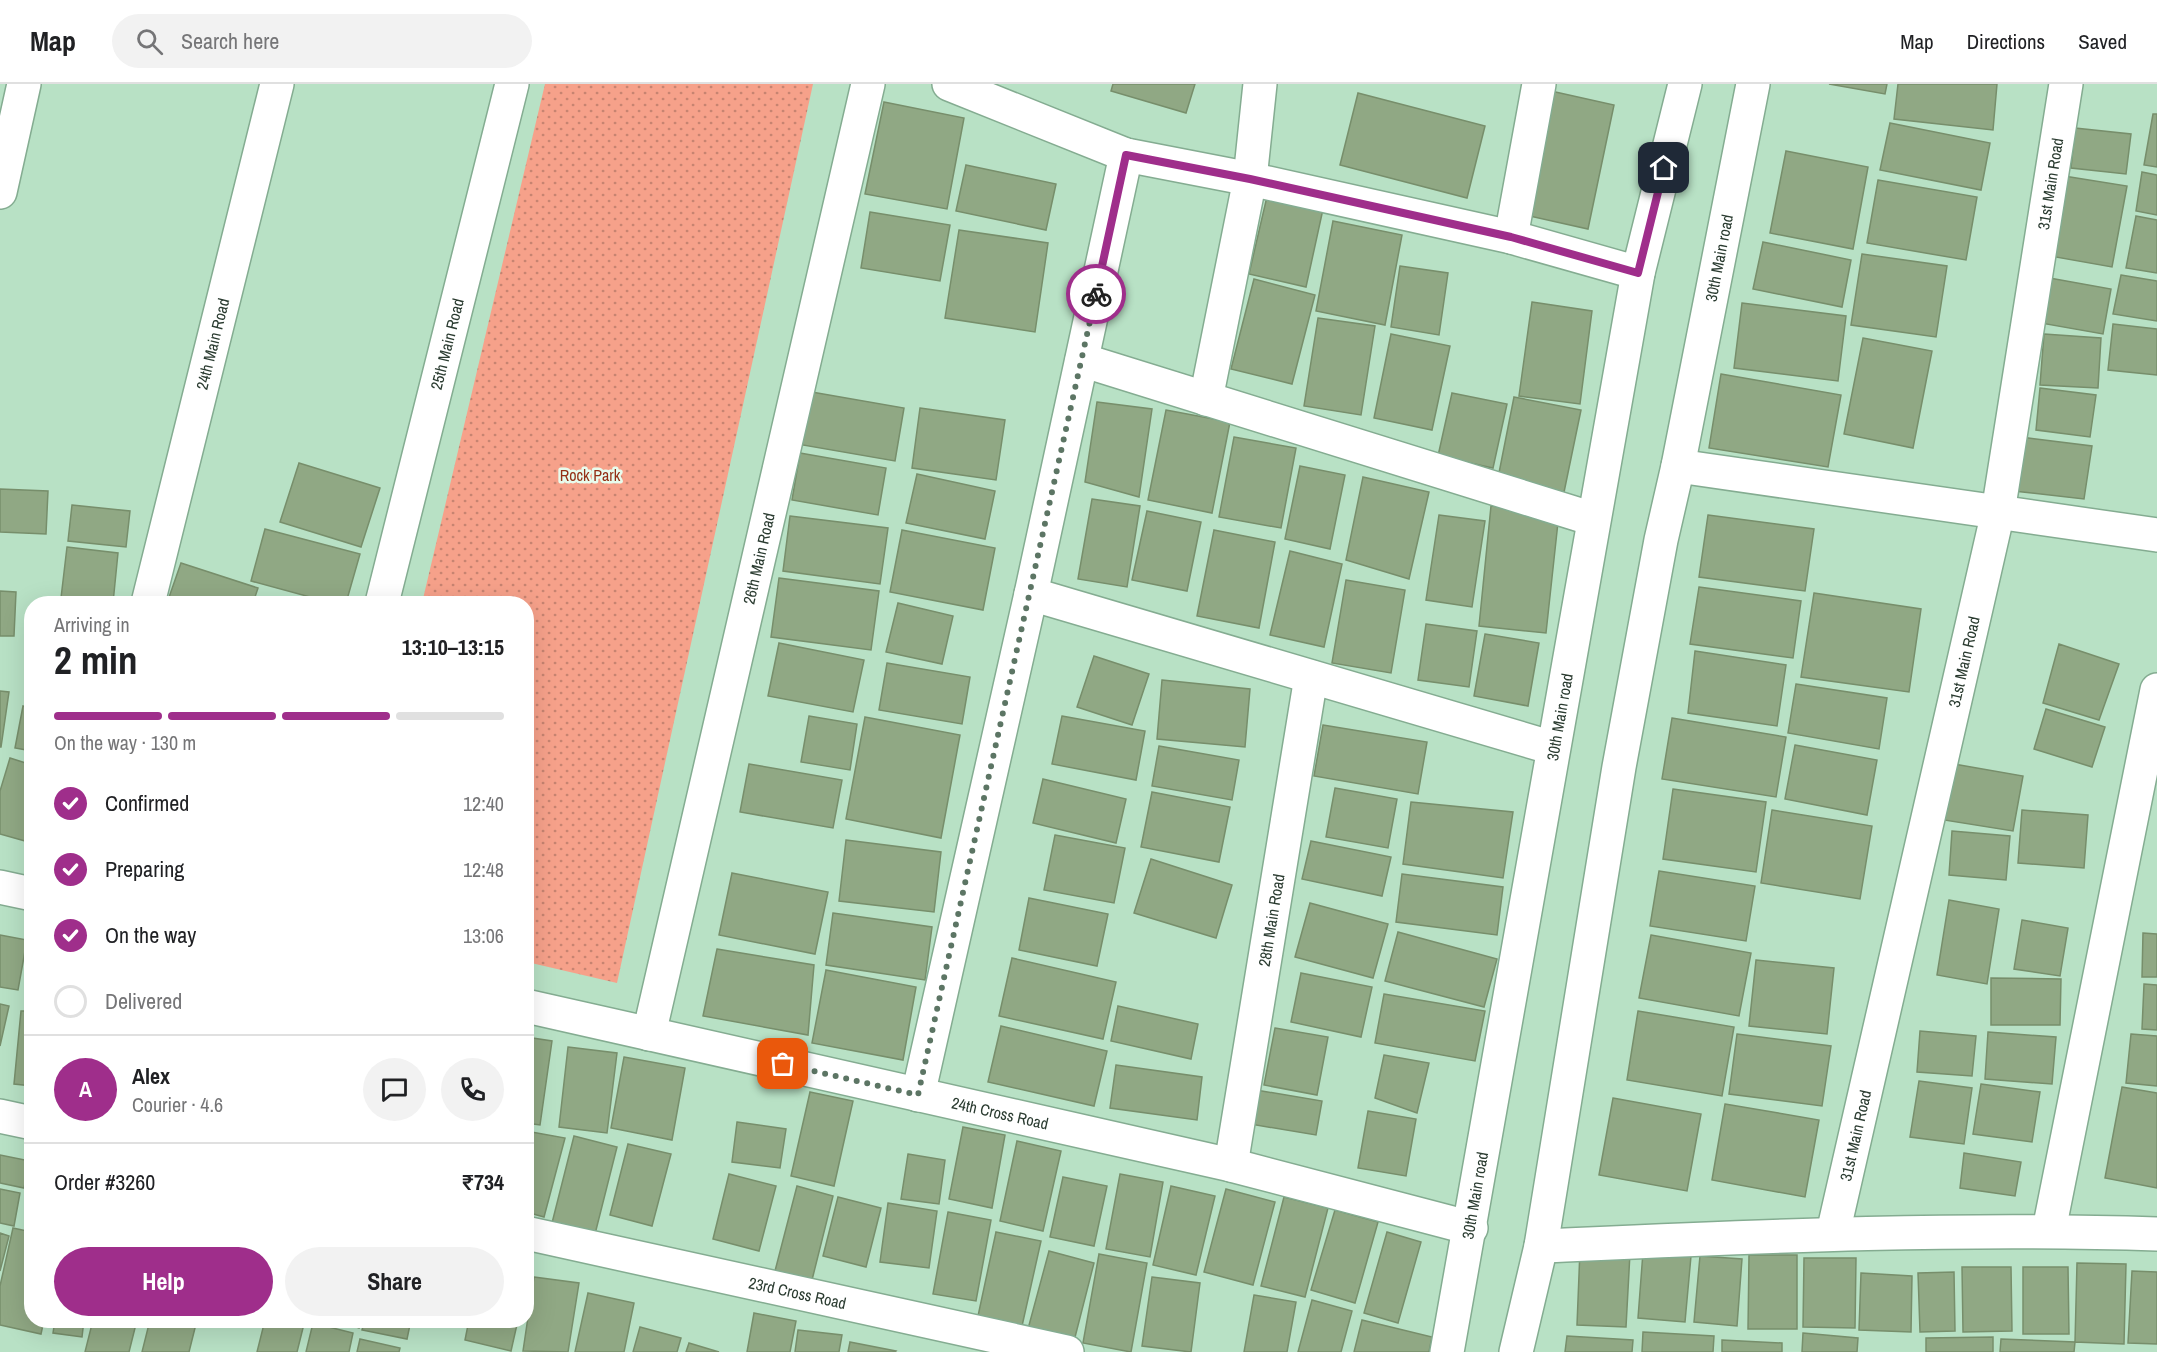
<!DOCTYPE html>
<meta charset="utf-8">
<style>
:root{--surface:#fff;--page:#f2f2f2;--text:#202124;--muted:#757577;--line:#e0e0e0;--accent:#9f2e8b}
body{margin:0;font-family:"Archivo Narrow",sans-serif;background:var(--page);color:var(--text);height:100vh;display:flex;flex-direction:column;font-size:22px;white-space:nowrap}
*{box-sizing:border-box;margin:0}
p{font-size:20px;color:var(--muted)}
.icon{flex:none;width:33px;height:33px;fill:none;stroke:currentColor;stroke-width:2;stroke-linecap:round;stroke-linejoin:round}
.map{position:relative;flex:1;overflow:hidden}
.side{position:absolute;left:24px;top:512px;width:510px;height:732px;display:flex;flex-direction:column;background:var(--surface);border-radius:24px;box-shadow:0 6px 24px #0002}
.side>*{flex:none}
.pin{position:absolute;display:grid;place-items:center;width:51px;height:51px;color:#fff;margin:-26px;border-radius:12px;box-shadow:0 3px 9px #0006}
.courier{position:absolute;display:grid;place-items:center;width:60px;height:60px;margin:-30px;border:4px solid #9f2e8b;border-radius:50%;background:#fff;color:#222;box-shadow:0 2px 8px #0007}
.headline em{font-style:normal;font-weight:800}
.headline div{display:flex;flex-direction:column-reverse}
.headline{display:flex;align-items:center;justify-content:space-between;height:102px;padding:0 30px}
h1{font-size:39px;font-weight:800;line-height:45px}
.bar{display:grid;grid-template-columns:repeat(4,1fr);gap:9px 6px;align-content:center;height:72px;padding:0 30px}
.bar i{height:8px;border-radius:4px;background:var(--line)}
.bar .on{background:var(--accent)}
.bar p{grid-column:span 4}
.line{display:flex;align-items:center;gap:15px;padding:0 30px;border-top:2px solid var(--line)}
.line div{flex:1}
.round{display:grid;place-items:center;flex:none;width:63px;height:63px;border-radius:32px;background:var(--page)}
ol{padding:0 30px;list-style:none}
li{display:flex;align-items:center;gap:18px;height:66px}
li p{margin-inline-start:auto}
li .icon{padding:6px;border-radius:50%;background:var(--accent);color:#fff;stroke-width:4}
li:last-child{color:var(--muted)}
li i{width:33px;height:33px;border:3px solid var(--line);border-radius:50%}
.cta{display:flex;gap:12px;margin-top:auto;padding:12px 30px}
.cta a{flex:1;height:69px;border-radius:36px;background:var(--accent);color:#fff;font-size:24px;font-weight:800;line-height:69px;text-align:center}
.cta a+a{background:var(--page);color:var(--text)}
header{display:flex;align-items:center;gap:36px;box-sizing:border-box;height:84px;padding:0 30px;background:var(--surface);border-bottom:2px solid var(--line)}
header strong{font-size:28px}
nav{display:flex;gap:33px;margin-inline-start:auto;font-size:21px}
.search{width:420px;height:54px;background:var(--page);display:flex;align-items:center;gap:15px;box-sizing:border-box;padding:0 21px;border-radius:33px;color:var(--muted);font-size:22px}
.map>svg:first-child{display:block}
</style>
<header>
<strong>Map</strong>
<div class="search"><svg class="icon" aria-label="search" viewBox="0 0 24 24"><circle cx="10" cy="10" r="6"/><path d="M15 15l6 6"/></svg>Search here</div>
<nav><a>Map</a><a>Directions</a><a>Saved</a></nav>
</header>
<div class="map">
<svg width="2157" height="1268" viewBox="0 0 2157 1268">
<defs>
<pattern id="park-dots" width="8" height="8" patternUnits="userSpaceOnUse" patternTransform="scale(1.5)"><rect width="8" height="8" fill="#f6a18a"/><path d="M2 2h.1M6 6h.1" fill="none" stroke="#c78471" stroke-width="1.8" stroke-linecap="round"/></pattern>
</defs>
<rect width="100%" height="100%" fill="#b8e1c5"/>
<path fill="url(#park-dots)" d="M545,0H813L617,899L527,878L526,519H422Z"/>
<path fill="#90a884" stroke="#778e6b" stroke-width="1.5" d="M1113,0H1195L1186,29L1111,7Z
M1829,0H1887L1885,10Z
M1898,0H1997L1993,46L1894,35Z
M1551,7L1614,21L1588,145L1525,131Z
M1358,9L1485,42L1467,114L1340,81Z
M884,18L964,34L947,125L865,110Z
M2153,30H2157V83L2144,81Z
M1890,39L1990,59L1981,106L1880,86Z
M2075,44L2131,50L2126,90L2071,84Z
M1786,67L1868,83L1853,165L1770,149Z
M966,81L1056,100L1046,146L956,127Z
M2142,88L2157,91V131L2136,127Z
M2064,92L2127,102L2112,183L2050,172Z
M1878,96L1977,113L1966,176L1867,159Z
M1269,104L1325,116L1306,203L1249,190Z
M870,128L950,141L940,197L861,184Z
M2136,132L2157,136V189L2126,184Z
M1333,137L1402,151L1385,241L1316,227Z
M959,146L1048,159L1035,248L945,234Z
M1763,158L1851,176L1842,223L1753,205Z
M1862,170L1947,182L1936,253L1851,241Z
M1400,182L1448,189L1439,251L1391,243Z
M2121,191L2157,197V237L2113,230Z
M2044,193L2111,205L2103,250L2035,238Z
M1254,195L1315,211L1292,300L1231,285Z
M1532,218L1592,227L1580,320L1519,312Z
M1742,219L1846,232L1838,297L1734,284Z
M1318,234L1375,242L1361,331L1304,322Z
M2113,240L2157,245V291L2108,286Z
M1391,250L1450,262L1432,346L1374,334Z
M2044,250L2101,254L2098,304L2040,301Z
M1863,254L1932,267L1913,364L1844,350Z
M1721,290L1841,311L1828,383L1709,364Z
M2040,304L2096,311L2090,353L2036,346Z
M806,307L904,324L895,377L797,360Z
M1452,309L1507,320L1493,384L1438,372Z
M1514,313L1581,326L1563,413L1497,399Z
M1097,318L1152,325L1139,413L1085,398Z
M920,324L1005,336L996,396L912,384Z
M1166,326L1230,338L1212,429L1148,416Z
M1234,353L1296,364L1281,444L1219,433Z
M2021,353L2092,362L2084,415L2014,407Z
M800,369L886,384L878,431L792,416Z
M299,379L380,404L361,463L280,438Z
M1300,382L1345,391L1330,465L1285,455Z
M917,390L995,407L985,455L906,439Z
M1363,393L1429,408L1409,495L1346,476Z
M0,405L48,407L46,450L0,448Z
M1092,415L1140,422L1127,503L1078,495Z
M72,421L130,427L126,463L68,457Z
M1491,422L1559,429L1546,549L1479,542Z
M1147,427L1201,438L1187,507L1132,496Z
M1439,431L1485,437L1472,523L1426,516Z
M1708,431L1814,445L1805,507L1699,493Z
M790,432L888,444L880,500L783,487Z
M265,445L360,470L346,519H332L251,497Z
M902,446L995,464L983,526L890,508Z
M1214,446L1275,458L1259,544L1197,532Z
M67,463L118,469L113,519L61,514Z
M1290,467L1342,480L1324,563L1270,551Z
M181,479L258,504L253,519H167Z
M779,494L879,507L871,566L771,553Z
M1346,496L1405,506L1391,589L1332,579Z
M1699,503L1801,517L1793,574L1690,560Z
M0,507L16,508L14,552H0Z
M1814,509L1921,525L1909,608L1801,593Z
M263,513L284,519H262Z
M898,519L953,532L942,580L886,568Z
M1426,540L1477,547L1469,603L1418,596Z
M1485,550L1539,559L1528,622L1474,612Z
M779,559L864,576L853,628L768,612Z
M2059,560L2119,580L2099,636L2043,619Z
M1695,567L1786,581L1777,642L1688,629Z
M1094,572L1149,590L1132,641L1077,623Z
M887,579L970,593L962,640L879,626Z
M1162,596L1250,605L1245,663L1157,655Z
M1796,600L1887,614L1879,665L1788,649Z
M0,607L9,608L1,663H0Z
M23,622L32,624V667L15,664Z
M2046,625L2105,643L2092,683L2034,665Z
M809,632L857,640L850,686L801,678Z
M1062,632L1145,647L1136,696L1052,680Z
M865,633L960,651L941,754L846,735Z
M1672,634L1786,653L1776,713L1662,695Z
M1323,641L1427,658L1418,710L1314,692Z
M1795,661L1877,676L1867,731L1785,715Z
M1159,662L1239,676L1232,716L1152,702Z
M10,674L32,681V759L0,750V707Z
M749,680L842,696L833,744L740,728Z
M1954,680L2023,692L2013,747L1944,736Z
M1043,695L1126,715L1116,759L1033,739Z
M1335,704L1397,715L1388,764L1326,753Z
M1673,705L1766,718L1756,788L1663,775Z
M1152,708L1230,723L1219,778L1141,763Z
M1411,718L1513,728L1503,794L1403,780Z
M1772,726L1872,742L1860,815L1761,799Z
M2022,726L2088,731L2084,784L2018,779Z
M1952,747L2010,752L2006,796L1949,791Z
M1055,751L1125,764L1114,819L1044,806Z
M846,756L941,768L934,828L839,817Z
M1311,757L1391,773L1382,812L1302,795Z
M1151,775L1232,801L1216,854L1134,829Z
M1659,787L1755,802L1746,857L1650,842Z
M732,789L828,808L815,870L719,851Z
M1402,790L1503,803L1497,851L1396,838Z
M1029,814L1108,830L1097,882L1019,866Z
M1949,816L1999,825L1987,900L1937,891Z
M1310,819L1388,840L1373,894L1295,873Z
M833,829L932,843L925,896L826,881Z
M2022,836L2068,844L2060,892L2014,885Z
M1398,848L1497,875L1484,923L1385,897Z
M2143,849L2157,850V893H2142Z
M0,851L27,856L18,906L0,903Z
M1651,851L1751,869L1739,932L1639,914Z
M717,865L814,881L808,951L703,932Z
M1012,874L1116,898L1103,955L999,932Z
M1756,876L1834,884L1827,950L1749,942Z
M826,886L916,903L903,976L812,959Z
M1301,889L1372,903L1361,953L1291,938Z
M1991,894L2061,895L2060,941H1991Z
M2144,900L2157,901V946L2142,945Z
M1384,910L1485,927L1475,977L1375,959Z
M0,920L9,922L0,962Z
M1118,922L1198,940L1191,975L1111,957Z
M21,927H32V1002L14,1000Z
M1638,927L1734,943L1722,1012L1627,996Z
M1001,942L1107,967L1094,1022L988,998Z
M1275,944L1328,953L1317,1011L1264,1001Z
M1920,947L1976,952L1972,992L1917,988Z
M1988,948L2056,953L2052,1000L1985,995Z
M1737,950L1831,962L1822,1022L1729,1010Z
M2131,950L2157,952V1002L2126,999Z
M526,953L552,957L540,1041L526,1039Z
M568,963L617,969L607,1049L559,1043Z
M1384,971L1429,979L1417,1029L1375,1014Z
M624,973L685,984L672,1056L611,1044Z
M1116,981L1202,993L1197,1036L1110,1024Z
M1919,997L1972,1004L1964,1060L1910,1053Z
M1981,1000L2040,1008L2032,1058L1973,1050Z
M2122,1003L2157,1009V1104L2105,1094Z
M1256,1006L1322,1017L1316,1051L1250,1040Z
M810,1008L853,1017L834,1102L791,1092Z
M1613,1014L1701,1030L1687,1107L1599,1091Z
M1725,1020L1819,1036L1805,1113L1712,1096Z
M1368,1027L1416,1035L1406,1092L1358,1084Z
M737,1038L786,1045L780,1084L732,1078Z
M963,1043L1005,1051L992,1124L949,1115Z
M526,1047L565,1054L544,1133L526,1128Z
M574,1052L617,1063L595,1150L552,1139Z
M1017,1057L1061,1067L1043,1147L1000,1137Z
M628,1060L671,1070L652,1142L610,1131Z
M1964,1069L2021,1078L2015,1112L1960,1104Z
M908,1070L945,1076L939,1120L901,1115Z
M0,1071L30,1077L24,1104L0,1099Z
M729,1090L776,1102L759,1167L713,1155Z
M1120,1090L1163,1098L1150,1173L1106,1165Z
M1063,1093L1107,1102L1094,1162L1050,1153Z
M797,1102L833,1112L812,1196L775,1187Z
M1171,1102L1215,1112L1196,1191L1153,1181Z
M0,1105L20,1109L14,1142L0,1139Z
M1226,1105L1275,1118L1253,1201L1204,1188Z
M838,1113L881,1124L866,1183L823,1172Z
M1284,1113L1328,1124L1305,1213L1261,1202Z
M888,1119L937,1127L929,1184L880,1178Z
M1335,1126L1378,1138L1355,1219L1311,1206Z
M948,1128L991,1136L976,1217L933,1210Z
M13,1144L32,1148V1236H44L41,1250L0,1241V1202Z
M996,1148L1041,1157L1022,1242L978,1232Z
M1387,1148L1421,1158L1398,1239L1364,1229Z
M0,1149L9,1152L0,1187Z
M1580,1166L1630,1169L1626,1243L1577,1241Z
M1049,1167L1094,1179L1074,1257L1028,1245Z
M1643,1168L1691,1172L1685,1238L1638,1234Z
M1099,1170L1147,1179L1131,1268L1083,1259Z
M1749,1171H1797V1245H1748Z
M1700,1172L1742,1175L1737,1242L1694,1238Z
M1804,1174H1856L1855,1244L1803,1243Z
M2077,1179L2126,1180L2124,1260L2075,1258Z
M1962,1183H2011L2012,1247L1963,1248Z
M2023,1183H2068L2069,1250H2023Z
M2132,1187L2157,1188V1260L2128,1259Z
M1954,1188L1955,1247L1920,1248L1918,1189Z
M1861,1189L1912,1192L1911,1248L1859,1246Z
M534,1193L579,1199L568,1268L523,1267Z
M1152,1193L1200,1199L1191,1268L1142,1262Z
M588,1209L634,1219L624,1268H575Z
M1254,1211L1296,1218L1287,1268H1244Z
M1312,1216L1352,1227L1341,1268H1298Z
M754,1229L796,1237L790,1268H747Z
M55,1236H84L82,1253L53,1249Z
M93,1236H137L129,1268H85Z
M150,1236H197L189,1268H142Z
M265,1236H305L297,1268H257Z
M337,1236H360L359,1244Z
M365,1236H411L407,1255L362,1246Z
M469,1236H518L511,1267L465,1256Z
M1362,1236L1432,1253L1429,1268H1354Z
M313,1239L353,1249L349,1268H306Z
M640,1243L681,1254L677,1268H633Z
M798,1246L842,1251L839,1268H795Z
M1643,1248L1714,1252L1713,1268H1642Z
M1803,1249L1858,1254L1857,1268H1802Z
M1567,1252L1633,1256L1632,1268H1565Z
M1993,1253V1268H1926V1254Z
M360,1255L400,1264L399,1268H357Z
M2001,1255L2075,1258L2074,1268H2000Z
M1722,1256L1782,1259V1268H1722Z
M850,1258L896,1267L895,1268H848Z
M689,1259L719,1268H686Z"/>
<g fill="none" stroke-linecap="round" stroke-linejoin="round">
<defs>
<g id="street">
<path d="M949,0L1126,71L1250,95L1511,153L1638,189"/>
<path d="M0,108L24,0"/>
<path d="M1511,153L1539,0"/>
<path d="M1082,276L1593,435"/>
<path d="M1206,315L1250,95L1260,0"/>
<path d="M1678,382L2157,451"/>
<path d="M1031,510L1553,664"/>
<path id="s1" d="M148,519L277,0"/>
<path id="s2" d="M382,519L512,0"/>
<path d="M0,803L32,810"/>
<path id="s3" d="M526,922L1231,1081L1471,1144"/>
<path id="s4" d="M649,950L868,0"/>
<path d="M918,1011L1031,510L1126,71"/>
<path d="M0,1032L32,1039"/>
<path id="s5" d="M1231,1081L1311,593"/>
<path d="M2049,1146L2157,606"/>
<path id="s6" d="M526,1149L1067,1268"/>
<path id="s7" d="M1833,1149L1998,428L2066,0"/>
<path d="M1541,1162C1747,1153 1952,1143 2157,1150"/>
</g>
<g id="secondary">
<path id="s8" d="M1447,1268L1638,189L1685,0"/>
<path id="s9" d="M1516,1268L1541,1162L1619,683L1661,456L1678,382L1753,0"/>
</g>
</defs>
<use href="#street" stroke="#84ac91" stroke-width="36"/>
<use href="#secondary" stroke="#84ac91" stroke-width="36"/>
<use href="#street" stroke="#fff" stroke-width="33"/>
<use href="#secondary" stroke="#fff" stroke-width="33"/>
</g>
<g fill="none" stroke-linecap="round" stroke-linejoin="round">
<path stroke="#5c7564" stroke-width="6" stroke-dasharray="0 10.8" d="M783,980L918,1011L1096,210"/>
<path stroke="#9f2e8b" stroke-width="8" d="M1096,210L1126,71L1250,95L1511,153L1638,189L1664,84"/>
</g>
<g text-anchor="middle" stroke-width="5" stroke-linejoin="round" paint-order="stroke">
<g font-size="16" fill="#2a3b30" stroke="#e8fdee">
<text dy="6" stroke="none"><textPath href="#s7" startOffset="1072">31st Main Road</textPath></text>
<text dy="6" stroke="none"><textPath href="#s9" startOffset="1113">30th Main road</textPath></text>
<text dy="6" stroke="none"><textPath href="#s1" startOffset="267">24th Main Road</textPath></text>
<text dy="6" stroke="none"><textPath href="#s2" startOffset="267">25th Main Road</textPath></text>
<text dy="6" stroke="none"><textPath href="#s4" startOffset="488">26th Main Road</textPath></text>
<text dy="6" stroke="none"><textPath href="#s7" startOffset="586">31st Main Road</textPath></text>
<text dy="6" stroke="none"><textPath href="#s8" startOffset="645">30th Main road</textPath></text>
<text dy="6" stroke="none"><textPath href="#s5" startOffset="248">28th Main Road</textPath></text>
<text dy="6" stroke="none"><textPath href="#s3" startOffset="486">24th Cross Road</textPath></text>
<text dy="6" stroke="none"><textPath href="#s7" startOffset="100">31st Main Road</textPath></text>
<text dy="6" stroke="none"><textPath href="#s8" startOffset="159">30th Main road</textPath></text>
<text dy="6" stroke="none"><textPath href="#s6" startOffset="278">23rd Cross Road</textPath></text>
</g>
<g font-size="16" fill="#943015" stroke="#e8fdee">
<text x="590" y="397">Rock Park</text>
</g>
</g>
</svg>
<div class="pin" style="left:783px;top:980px;background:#ea580c"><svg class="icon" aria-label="bag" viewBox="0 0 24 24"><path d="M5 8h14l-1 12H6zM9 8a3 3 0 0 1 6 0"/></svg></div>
<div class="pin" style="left:1664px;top:84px;background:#1f2937"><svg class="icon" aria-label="home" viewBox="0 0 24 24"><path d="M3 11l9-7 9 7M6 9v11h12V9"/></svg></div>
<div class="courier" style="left:1096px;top:210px"><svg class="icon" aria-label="bike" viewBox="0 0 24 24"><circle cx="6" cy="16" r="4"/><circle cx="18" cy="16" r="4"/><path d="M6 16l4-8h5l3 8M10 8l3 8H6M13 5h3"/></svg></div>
<section class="side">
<div class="headline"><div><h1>2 min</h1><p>Arriving in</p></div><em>13:10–13:15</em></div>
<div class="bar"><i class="on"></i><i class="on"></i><i class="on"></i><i></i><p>On the way · 130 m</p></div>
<ol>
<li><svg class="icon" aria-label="check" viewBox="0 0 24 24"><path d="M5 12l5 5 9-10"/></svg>Confirmed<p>12:40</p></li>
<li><svg class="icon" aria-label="check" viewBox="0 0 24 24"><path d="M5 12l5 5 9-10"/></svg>Preparing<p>12:48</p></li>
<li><svg class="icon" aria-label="check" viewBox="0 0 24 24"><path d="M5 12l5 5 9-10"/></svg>On the way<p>13:06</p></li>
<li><i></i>Delivered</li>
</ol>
<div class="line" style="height:108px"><b class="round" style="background:var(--accent);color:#fff">A</b><div><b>Alex</b><p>Courier · 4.6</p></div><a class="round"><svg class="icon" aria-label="chat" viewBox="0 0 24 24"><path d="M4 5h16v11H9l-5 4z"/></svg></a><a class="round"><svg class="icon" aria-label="phone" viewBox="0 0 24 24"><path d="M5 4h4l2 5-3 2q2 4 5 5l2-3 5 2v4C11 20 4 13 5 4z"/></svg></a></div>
<div class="line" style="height:78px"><div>Order #3260</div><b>₹734</b></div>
<div class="cta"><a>Help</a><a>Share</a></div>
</section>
</div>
